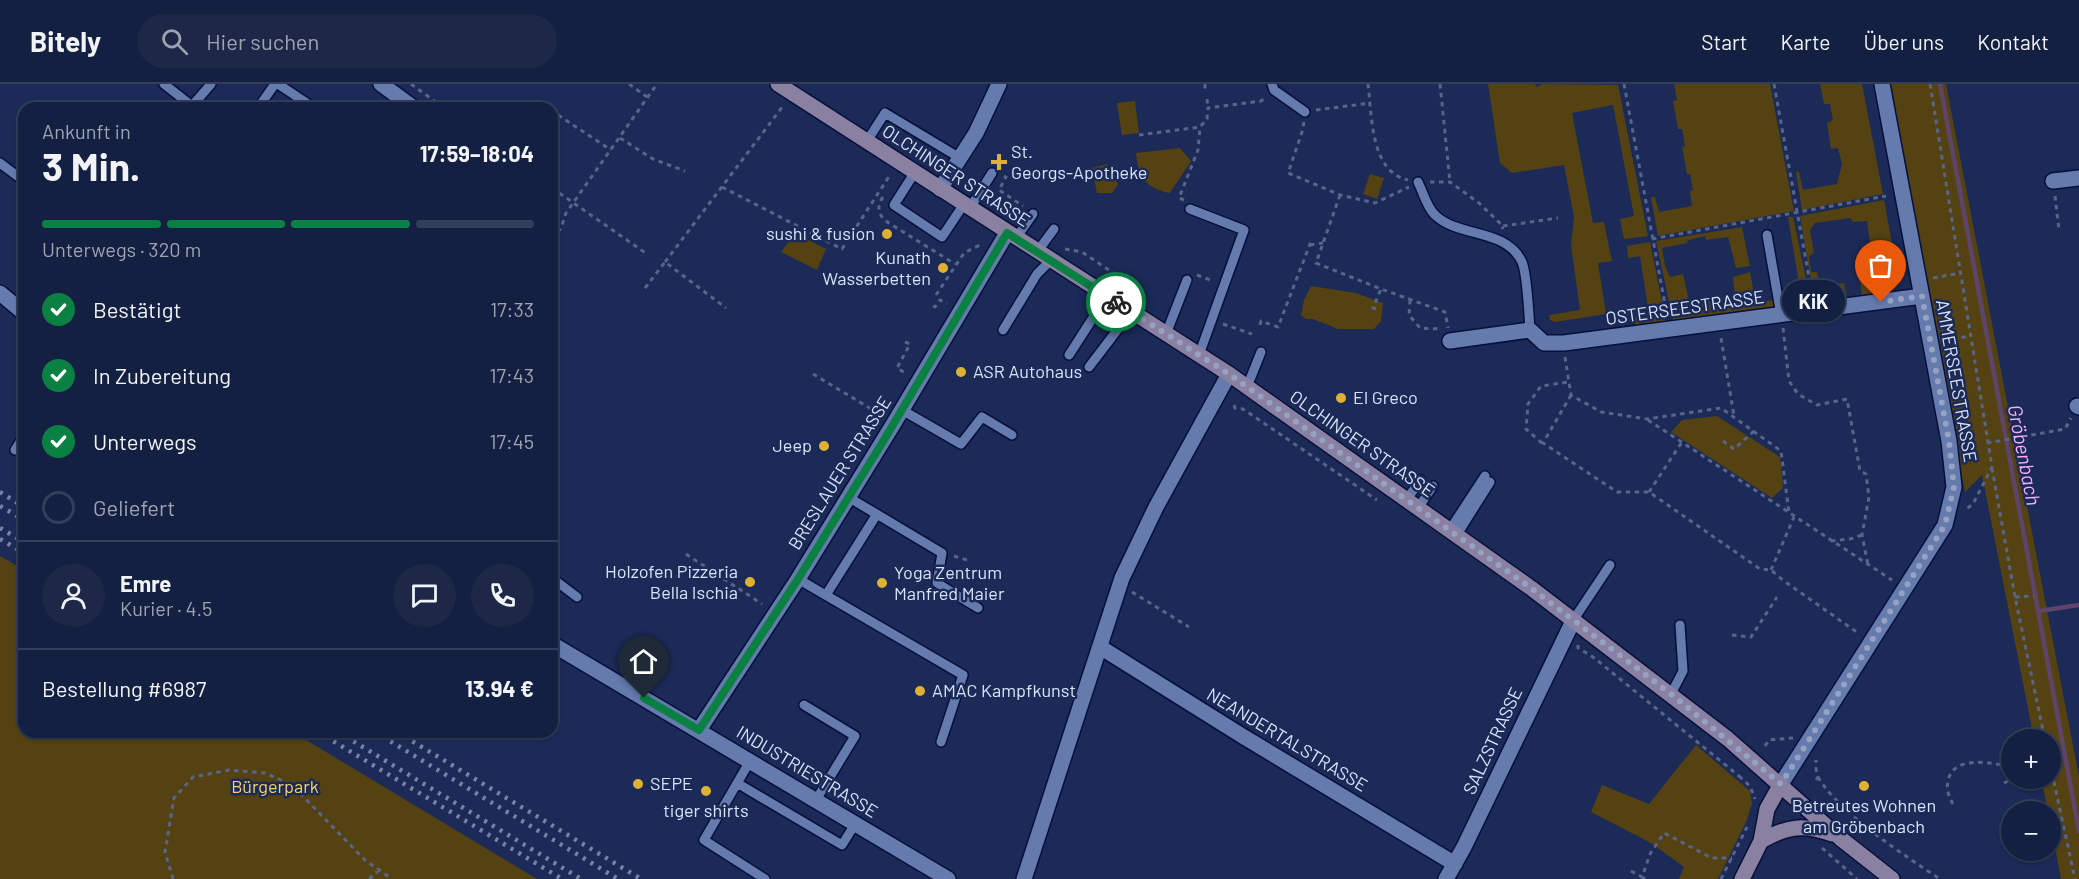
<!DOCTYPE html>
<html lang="de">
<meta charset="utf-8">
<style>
:root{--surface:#142041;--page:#1d2848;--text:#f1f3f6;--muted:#9da3b1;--line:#333e5a;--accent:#0b8043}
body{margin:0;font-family:Barlow,sans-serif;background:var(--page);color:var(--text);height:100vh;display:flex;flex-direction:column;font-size:22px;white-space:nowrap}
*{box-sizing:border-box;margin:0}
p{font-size:20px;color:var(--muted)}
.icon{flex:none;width:33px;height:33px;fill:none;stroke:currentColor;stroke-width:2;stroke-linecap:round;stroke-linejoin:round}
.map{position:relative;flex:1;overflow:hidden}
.side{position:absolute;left:18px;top:18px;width:540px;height:636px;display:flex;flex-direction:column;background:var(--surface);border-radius:18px;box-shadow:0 2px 4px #0004,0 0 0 2px var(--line)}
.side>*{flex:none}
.buttons{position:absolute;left:2001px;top:645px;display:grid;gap:12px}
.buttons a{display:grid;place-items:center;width:60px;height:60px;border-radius:50%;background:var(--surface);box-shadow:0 2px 4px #0004,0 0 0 2px var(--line);font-size:30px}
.pin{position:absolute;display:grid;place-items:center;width:51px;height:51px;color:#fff;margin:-62px -26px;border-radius:50% 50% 50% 0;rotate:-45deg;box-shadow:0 0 6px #0007}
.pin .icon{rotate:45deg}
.courier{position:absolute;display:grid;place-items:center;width:60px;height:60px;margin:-30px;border:4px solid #0b8043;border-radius:50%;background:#fff;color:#222;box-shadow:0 2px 8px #0007}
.bubble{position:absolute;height:42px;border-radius:21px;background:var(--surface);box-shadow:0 2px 4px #0004,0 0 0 2px var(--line);font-size:20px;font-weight:700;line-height:42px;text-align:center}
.head em{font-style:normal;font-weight:700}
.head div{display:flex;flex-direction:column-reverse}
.head{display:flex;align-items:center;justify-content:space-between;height:102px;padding:0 24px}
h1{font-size:39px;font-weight:700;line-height:45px}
.bar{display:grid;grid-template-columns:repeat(4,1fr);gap:9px 6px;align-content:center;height:72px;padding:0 24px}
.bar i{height:8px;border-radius:4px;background:var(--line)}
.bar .on{background:var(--accent)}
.bar p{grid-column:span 4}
.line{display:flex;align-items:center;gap:15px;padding:0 24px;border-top:2px solid var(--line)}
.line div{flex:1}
.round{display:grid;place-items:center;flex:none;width:63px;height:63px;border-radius:32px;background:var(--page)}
ol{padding:0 24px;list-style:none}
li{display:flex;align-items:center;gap:18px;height:66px}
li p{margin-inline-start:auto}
li .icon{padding:6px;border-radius:50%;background:var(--accent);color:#fff;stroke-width:4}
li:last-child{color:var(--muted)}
li i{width:33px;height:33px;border:3px solid var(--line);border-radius:50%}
header{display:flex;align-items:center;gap:36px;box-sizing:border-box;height:84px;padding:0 30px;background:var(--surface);border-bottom:2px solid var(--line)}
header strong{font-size:28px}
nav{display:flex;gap:33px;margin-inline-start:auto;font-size:21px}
.search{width:420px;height:54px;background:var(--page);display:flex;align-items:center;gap:15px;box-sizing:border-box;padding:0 21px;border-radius:33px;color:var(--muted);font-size:22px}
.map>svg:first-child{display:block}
</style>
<header>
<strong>Bitely</strong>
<div class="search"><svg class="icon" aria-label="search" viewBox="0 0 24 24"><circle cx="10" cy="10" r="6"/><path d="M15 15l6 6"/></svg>Hier suchen</div>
<nav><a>Start</a><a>Karte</a><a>Über uns</a><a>Kontakt</a></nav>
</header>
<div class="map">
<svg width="2079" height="795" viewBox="0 0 2079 795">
<rect width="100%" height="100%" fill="#1b2a57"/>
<path fill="#554212" d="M1488,0H1538L1535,1L1536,3L1542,0L1618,1L1648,152L1624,155L1620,135L1634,132L1613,21L1572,29L1593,139L1604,138L1612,177L1598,179L1606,230L1555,238L1550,236L1549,231L1580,226L1571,161L1574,133L1564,81L1512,89L1500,79Z
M1674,0H1770L1794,127L1658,152L1651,113H1655L1659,128L1692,122L1690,107L1693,106L1690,90H1687L1682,63L1685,62L1682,45H1678L1673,17L1677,16Z
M1820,0H1862L1883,110L1802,126L1796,88H1799L1803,106L1837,100L1842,80L1838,64L1831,65L1827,39L1833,36L1830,20H1824Z
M1888,0H1946L2079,693V795H2061L2051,742L2050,728L2048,727L2041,695L2050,694V656L2034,655L1982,391L1965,408Z
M1135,17L1139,49L1122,51L1117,19Z
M1180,64L1191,77L1170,109C1146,105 1138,92 1136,69Z
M1107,80L1118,100L1112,109H1097L1092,84Z
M1370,90L1384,94L1377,115L1363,110Z
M1884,116L1899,197C1895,212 1875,210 1862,211L1860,197L1879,194L1873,161L1870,159L1867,137L1853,138L1850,134L1815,139L1810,146L1814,169L1809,172L1811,188H1817L1820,203L1844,199L1847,213L1815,219L1800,132Z
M1788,133H1793L1811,219L1781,224L1780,215L1801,211Z
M1742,143L1750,182L1736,184L1728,153L1706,156L1705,152L1688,156L1687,159L1662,164L1665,182L1670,193L1683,190L1689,217L1735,212L1733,193L1750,188L1756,219L1774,216L1776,224L1673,236L1656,157Z
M795,149L826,165L817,186L781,168Z
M1650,158L1666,237L1636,242L1634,233L1649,230L1640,172L1628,174L1627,162Z
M1311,202L1356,209L1383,219L1381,237L1374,245H1338L1313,235H1306L1301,231L1304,216Z
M1717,332L1780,373L1783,404L1772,414L1671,348L1682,336Z
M0,472L24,486V648H293L537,795H0Z
M1696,661L1750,707L1752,719L1747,736L1718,795H1679L1684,783L1651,759L1591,728L1602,701L1649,720Z"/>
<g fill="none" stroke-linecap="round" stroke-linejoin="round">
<path stroke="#5e4469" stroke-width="4.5" d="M1940,0L2079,747
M2039,527L2079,521"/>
<defs>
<path id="lane" d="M164,0L192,22L211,0
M278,0L314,24
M1272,0L1274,6L1305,28
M258,24L275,0
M867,57L885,29L960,74
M0,79L24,97
M915,88L894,121L942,153L964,120
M1418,98C1423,108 1427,124 1435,131C1459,154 1506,144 1522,178C1527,189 1529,231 1530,246
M970,124L992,89
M1190,125L1244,146L1199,271
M1767,151L1781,231
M1016,154L1033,130
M1037,168L1054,145
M1003,246L1037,190L1051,176
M1166,250L1187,196
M1069,271L1107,212
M1089,283L1131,228
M1247,303L1261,268
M902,326L961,360L982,333L1012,351
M15,366L24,352
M848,413L942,469L937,499L978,524
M1406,416L1421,396
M1418,424L1433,402
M1449,447L1485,392
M1456,452L1490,398
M552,494L577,513
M798,495L963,591L941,658
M826,511L877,430
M1574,535L1610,481
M1671,610L1683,587L1680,541
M804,621L855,652L816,716
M750,677L704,756L765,795
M737,699L842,761L855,740"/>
<path id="street" d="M381,0L414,24
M2053,97L2079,94
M940,105L976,49L999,0
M0,209L24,229
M1450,257L1530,246L1544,259H1564L1922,212
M2077,322L2079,323
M552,560L948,795
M1100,563L1244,653L1455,780
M699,646L798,495L894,339L1007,149
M1781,700L1945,441L1954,403L1949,357L1882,0
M1024,795L1122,494L1156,423L1229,290
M1446,795L1464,763L1574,535"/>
<path id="secondary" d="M778,0L1229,290L1531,504L1728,655L1840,754L1892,795
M1761,757C1787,742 1804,740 1832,750
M1742,795L1761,757L1767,725L1781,700"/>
</defs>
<use href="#lane" stroke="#06103b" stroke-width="12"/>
<use href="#street" stroke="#06103b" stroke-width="18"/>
<use href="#secondary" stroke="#06103b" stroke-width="18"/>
<path stroke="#57658b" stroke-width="3" stroke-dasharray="4.5 4.5" stroke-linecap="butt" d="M411,0L444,24
M629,0L647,13
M1205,0V5
M1368,0C1372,31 1370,88 1408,96
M1440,0L1450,98
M1624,0L1667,231
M1774,0L1812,210
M1930,0L1992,383L1973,420L1965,426
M1207,15L1208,24
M1316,26L1371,19
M558,31L611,66
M1304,38L1302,48L1288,89L1340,111L1375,119L1409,103
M1139,51L1200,43L1207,35L1208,24L1261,17L1266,13
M620,54L653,75L685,87
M1004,92L1006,93L999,106L1023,122
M1430,98H1450L1479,119L1503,142L1502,145
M722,103L842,165L890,91
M552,104L647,170
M1340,111L1316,179L1381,205L1445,228L1448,244
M2055,112L2059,146
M883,113C877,121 878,128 884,136L955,180
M1184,116L1179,114L1198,66L1200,43
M1503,142L1558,134
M552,155L561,144L566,129L657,0
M1652,155L1886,112
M1310,161L1323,159
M1065,165L1082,168L1121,194
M665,178L783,22
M1197,191L1213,197
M1933,194L1960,189
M645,204L665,178L726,224
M936,211L964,169L980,161
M1410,216L1409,231L1420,244L1440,245
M933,222L935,223L940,216L947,219
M1376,225L1373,224L1381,205
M1223,240L1252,250
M1260,241L1261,237L1278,243L1312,155
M1783,244L1789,297L1798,310L1817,321L1847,315L1860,387L1866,390L1869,413L1862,451L1868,481
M1721,254L1734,332
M905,258L910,260L897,284L905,289
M1944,258L1972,251
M1565,273L1571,311L1601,328L1647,335L1721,324L1781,367L1789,429
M813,290L883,332
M1571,311L1543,359L1617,408H1649L1760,485L1771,486L1784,497L1858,549
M1234,321L1235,324L1243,325L1377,416
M1648,336L1892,496
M1723,357L1734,365L1754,347
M1542,359L1526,345L1528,320L1541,302L1569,298
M1987,359L2065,345L2071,334
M1992,384L2015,513L2045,656
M1649,408L1682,358
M1831,457L1850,455L1862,451
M686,470L762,520
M954,472L967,476
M1771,486L1794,433
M1132,508L1189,543
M2015,513L2034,512
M1732,551L1751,553L1777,513
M1578,561V564L1593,573L1739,692
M1765,662L1769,656L1793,654
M2050,680L2075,795
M1739,692L1750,702L1755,715
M1818,693C1839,729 1905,772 1940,795
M1816,696L1818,693L1816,685V676
M2004,699L2014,694
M1953,720C1949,713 1946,706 1948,697C1953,670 1993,679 2012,683
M1822,764L1857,795
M1631,787L1642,793
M173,795L165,768L174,714L193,693L229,686L265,689L292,701L365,776L392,795
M369,795L379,786
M1645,795L1642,793L1650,770L1664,749L1712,774H1732
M1721,795L1747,743"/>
<use href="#lane" stroke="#657aad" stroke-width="9"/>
<use href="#street" stroke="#657aad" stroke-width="15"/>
<use href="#secondary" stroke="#8a81a2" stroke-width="15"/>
<path stroke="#7683a5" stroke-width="4.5" stroke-dasharray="3 6" stroke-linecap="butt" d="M0,408L24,423
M0,422L24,436
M0,444L24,458
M0,455L24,469
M318,648L562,795
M338,648L581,795
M375,648L618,795
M397,648L641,795"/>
</g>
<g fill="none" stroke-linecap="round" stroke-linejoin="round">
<path stroke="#96a2c1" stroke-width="6" stroke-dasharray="0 10.8" d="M1116,218L1229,290L1531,504L1671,610L1781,700L1945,441L1954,403L1949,357L1922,212L1881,218"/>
<path stroke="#0b8043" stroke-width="8" d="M644,614L699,646L798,495L884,356L1007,149L1116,218"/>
</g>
<g fill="#deb133" stroke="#1b2a57" stroke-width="2">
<path d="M996 69h6v6h6v6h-6v6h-6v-6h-6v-6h6z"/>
<circle cx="887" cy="150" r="6"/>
<circle cx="943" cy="184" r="6"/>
<circle cx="961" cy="288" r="6"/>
<circle cx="1341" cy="314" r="6"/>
<circle cx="824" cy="362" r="6"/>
<circle cx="750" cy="498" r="6"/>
<circle cx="882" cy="499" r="6"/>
<circle cx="920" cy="607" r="6"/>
<circle cx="638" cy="700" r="6"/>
<circle cx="1864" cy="702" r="6"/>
<circle cx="706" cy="707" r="6"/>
</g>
<g text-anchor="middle" stroke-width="5" stroke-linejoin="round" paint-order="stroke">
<g font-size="18" fill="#d9e3fa" stroke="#1b2a57" text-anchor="start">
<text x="1011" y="74">St.<tspan x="1011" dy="21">Georgs-Apotheke</tspan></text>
<text x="875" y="156" text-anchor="end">sushi &amp; fusion</text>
<text x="931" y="180" text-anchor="end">Kunath<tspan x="931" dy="21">Wasserbetten</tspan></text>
<text x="973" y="294">ASR Autohaus</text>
<text x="1353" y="320">El Greco</text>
<text x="812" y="368" text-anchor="end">Jeep</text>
<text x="738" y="494" text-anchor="end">Holzofen Pizzeria<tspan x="738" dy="21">Bella Ischia</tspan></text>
<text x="894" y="495">Yoga Zentrum<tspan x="894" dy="21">Manfred Maier</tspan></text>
<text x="932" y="613">AMAC Kampfkunst</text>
<text x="650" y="706">SEPE</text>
<text x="1864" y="728" text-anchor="middle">Betreutes Wohnen<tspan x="1864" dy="21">am Gröbenbach</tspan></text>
<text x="706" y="733" text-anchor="middle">tiger shirts</text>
</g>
<g font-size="18" fill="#d9e3fa" stroke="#1b2a57">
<text transform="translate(956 92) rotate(33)" y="6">OLCHINGER STRASSE</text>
<text transform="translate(1685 224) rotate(-8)" y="6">OSTERSEESTRASSE</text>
<text transform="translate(1956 297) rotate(80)" y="6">AMMERSEESTRASSE</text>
<text transform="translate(1362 360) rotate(35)" y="6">OLCHINGER STRASSE</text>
<text transform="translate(840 389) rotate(-58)" y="6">BRESLAUER STRASSE</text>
<text transform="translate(1287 656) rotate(31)" y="6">NEANDERTALSTRASSE</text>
<text transform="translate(1493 657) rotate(-65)" y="6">SALZSTRASSE</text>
<text transform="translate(807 688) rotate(31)" y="6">INDUSTRIESTRASSE</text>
</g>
<g font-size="18" fill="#f9cf68" stroke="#1b2a57">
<text x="275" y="709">Bürgerpark</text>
</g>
<g font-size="20" font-style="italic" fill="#faadf8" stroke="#1b2a57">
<text transform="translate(2024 371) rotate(79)" y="7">Gröbenbach</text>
</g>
</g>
</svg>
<div class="buttons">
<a>+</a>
<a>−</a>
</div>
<div class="pin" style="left:1881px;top:218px;background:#ea580c"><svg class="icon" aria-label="bag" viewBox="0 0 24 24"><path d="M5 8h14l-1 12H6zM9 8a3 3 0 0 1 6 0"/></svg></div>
<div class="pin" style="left:644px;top:614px;background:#1f2937"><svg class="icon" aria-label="home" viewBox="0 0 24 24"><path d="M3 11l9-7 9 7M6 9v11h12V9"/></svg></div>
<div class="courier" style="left:1116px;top:218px"><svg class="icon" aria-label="bike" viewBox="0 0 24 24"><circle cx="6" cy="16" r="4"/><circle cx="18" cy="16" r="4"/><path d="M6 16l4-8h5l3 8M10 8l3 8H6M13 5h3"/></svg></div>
<div class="bubble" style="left:1782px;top:196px;width:63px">KiK</div>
<section class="side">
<div class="head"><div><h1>3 Min.</h1><p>Ankunft in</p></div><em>17:59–18:04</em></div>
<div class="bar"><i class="on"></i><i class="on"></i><i class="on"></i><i></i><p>Unterwegs · 320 m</p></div>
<ol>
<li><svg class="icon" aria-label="check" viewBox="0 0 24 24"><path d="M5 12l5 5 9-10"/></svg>Bestätigt<p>17:33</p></li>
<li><svg class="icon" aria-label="check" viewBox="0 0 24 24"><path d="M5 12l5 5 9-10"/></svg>In Zubereitung<p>17:43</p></li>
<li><svg class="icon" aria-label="check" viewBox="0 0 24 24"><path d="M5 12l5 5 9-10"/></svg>Unterwegs<p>17:45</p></li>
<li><i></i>Geliefert</li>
</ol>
<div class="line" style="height:108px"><a class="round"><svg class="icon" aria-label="person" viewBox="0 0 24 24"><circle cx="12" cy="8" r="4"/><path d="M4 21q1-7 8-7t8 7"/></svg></a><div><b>Emre</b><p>Kurier · 4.5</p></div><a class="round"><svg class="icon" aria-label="chat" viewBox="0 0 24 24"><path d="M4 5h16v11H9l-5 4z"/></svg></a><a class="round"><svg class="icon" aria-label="phone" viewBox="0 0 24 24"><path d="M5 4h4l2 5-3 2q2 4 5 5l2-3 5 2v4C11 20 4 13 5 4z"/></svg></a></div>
<div class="line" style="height:78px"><div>Bestellung #6987</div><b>13.94 €</b></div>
</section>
</div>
